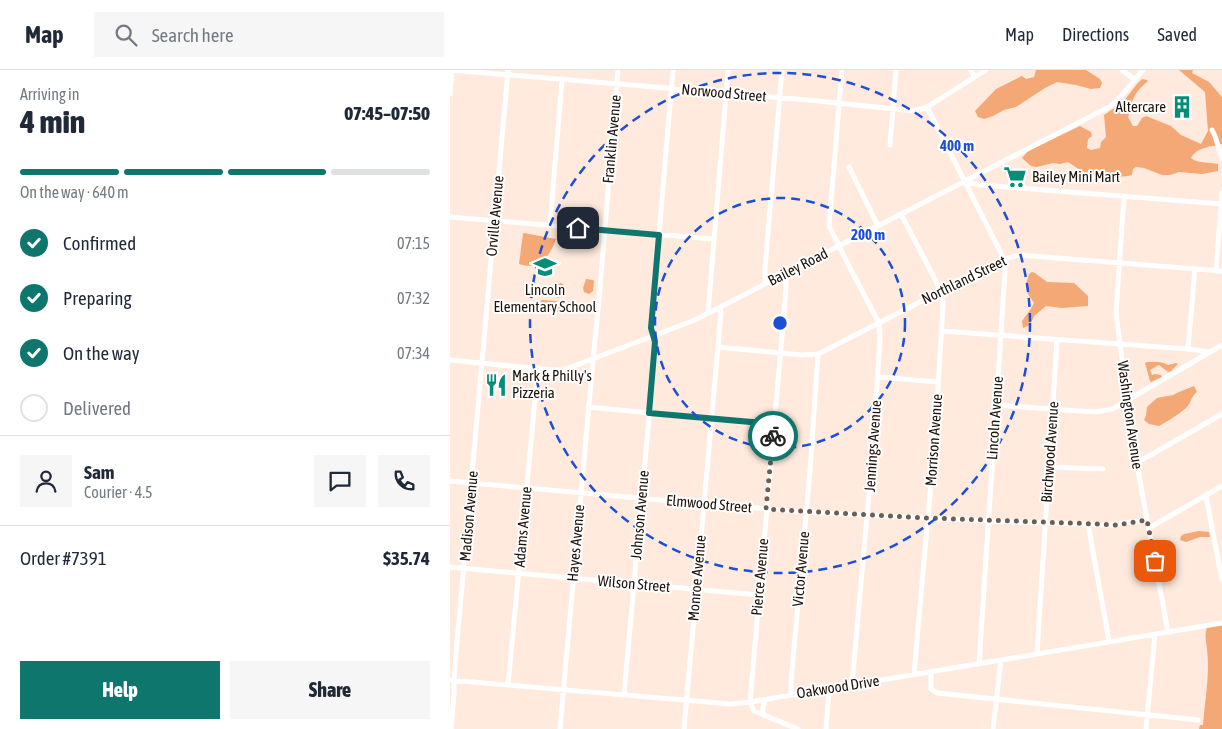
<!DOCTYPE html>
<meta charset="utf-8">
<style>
:root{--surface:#fff;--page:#f6f6f7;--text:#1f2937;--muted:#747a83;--line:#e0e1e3;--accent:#0f766e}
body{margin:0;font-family:"Asap Condensed",sans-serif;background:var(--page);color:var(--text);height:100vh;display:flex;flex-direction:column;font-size:19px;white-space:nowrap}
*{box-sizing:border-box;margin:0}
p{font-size:16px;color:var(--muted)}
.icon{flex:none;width:28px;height:28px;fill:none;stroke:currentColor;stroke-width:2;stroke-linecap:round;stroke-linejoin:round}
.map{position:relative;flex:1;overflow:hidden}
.drawer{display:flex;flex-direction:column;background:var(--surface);width:450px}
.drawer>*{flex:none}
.pin{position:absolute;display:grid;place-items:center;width:42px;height:42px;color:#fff;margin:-21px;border-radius:10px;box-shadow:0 2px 8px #0006}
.courier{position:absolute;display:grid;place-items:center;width:50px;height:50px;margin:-25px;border:4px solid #0f766e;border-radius:50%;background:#fff;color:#222;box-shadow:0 1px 6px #0007}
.head em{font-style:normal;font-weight:800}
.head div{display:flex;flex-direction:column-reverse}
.head{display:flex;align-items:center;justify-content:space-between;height:85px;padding:0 20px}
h1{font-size:32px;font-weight:800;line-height:38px}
.bar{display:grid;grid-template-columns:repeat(4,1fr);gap:8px 5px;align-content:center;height:60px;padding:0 20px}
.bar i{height:6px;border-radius:4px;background:var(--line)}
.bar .selected{background:var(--accent)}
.bar p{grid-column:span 4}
.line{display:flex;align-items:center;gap:12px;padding:0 20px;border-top:1px solid var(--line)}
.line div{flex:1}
.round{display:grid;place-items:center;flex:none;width:52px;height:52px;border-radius:0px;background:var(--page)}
ol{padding:0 20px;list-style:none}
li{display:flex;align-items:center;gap:15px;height:55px}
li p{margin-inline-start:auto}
li .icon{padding:5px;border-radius:50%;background:var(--accent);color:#fff;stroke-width:4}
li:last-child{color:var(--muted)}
li i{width:28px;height:28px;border:2px solid var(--line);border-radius:50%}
.cta{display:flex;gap:10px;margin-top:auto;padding:10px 20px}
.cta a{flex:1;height:58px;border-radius:0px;background:var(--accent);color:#fff;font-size:20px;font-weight:800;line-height:58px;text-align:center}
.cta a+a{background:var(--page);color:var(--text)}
header{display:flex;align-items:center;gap:30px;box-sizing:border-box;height:70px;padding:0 25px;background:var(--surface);border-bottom:1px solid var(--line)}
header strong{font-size:24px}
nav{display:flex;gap:28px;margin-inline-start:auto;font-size:18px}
.search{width:350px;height:45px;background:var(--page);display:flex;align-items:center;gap:12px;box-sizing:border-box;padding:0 18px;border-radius:0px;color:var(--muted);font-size:19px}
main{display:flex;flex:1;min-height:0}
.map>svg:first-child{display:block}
</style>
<header>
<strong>Map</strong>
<div class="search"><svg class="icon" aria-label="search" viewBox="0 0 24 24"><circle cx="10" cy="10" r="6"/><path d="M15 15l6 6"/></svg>Search here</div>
<nav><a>Map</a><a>Directions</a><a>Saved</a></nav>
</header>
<main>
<section class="drawer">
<div class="head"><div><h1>4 min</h1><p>Arriving in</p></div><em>07:45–07:50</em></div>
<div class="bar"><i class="selected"></i><i class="selected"></i><i class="selected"></i><i></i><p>On the way · 640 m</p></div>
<ol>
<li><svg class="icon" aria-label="check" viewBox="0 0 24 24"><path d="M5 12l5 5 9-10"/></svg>Confirmed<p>07:15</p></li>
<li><svg class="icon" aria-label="check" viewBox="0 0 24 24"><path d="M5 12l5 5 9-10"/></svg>Preparing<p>07:32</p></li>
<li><svg class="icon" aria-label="check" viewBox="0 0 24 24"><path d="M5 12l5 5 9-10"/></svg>On the way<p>07:34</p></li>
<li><i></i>Delivered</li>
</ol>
<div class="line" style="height:90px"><a class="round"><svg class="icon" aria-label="person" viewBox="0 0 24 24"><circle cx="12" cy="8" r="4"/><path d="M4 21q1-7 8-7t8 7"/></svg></a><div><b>Sam</b><p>Courier · 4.5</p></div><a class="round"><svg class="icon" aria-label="chat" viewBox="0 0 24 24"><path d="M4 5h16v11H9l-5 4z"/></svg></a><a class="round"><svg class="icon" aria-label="phone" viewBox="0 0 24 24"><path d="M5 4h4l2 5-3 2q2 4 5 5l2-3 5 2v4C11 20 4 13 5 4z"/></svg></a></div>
<div class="line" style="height:65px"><div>Order #7391</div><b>$35.74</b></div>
<div class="cta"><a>Help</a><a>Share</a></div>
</section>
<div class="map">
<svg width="772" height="659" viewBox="0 0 772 659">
<rect width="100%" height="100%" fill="#ffeadd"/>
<path fill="#f4a875" d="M586,0H636L650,9L652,13L650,18L641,19L626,15L607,12L595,18L566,37L554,40L543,46L534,49L528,47L525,41L546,19L572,6L576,9L584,7Z
M729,0H743L742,3L759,12L772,27V74C760,77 747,77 741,88C749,94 759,92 768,94V101L752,104L729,102L720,105H712L694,98L686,97L683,99L682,105C672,108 646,106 636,103C630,100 624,96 618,92L610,94L603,93L587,97L581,96L572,88L578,81L630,56L641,62L642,66L638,69L637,78L641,80L650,78L651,72L656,67L654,45L673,32L687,14L692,9L697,10L698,11C689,19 686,22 682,32L683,35L678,47L683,56H687L692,48L696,46L721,56L731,65L751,74L758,61L755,22Z
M74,163L106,169C100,186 90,201 69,194L73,164Z
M582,202L585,203L597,212L624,213L638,226V236L612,238L596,236L584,246L580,255L573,258L572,251L580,240L584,233L578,224L576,214L579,204Z
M136,209L143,210L144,211L143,221L139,224L134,222L133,218Z
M111,213L114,215L112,226L108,228L106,227C105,223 106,218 108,214Z
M92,230L106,231L110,236L109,242L86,240L87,235Z
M697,292C704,292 712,291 718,295L726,293L728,294L721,301L718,302L709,295L700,300L702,305L705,304L711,305L712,307L701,312L700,311L695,293Z
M744,316L747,322C740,327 742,333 736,338C728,345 718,351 709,356L699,354L694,350L696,346L697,337L707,328L723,325L729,322Z
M749,461L759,462L760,467H750L736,472L730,470L731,466L734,464Z
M772,553V659H749L750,655H753C755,630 760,604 757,579C756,571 754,563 758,555Z"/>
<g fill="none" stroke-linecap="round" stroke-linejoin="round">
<path stroke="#fff" stroke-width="5" d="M0,0L358,30L464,41L477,37L536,0
M392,0L379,156L401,200L429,253L430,268L423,378L402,615
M521,0L524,7
M672,0L684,9
M0,24L2,0
M477,37L554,189L555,202L529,594
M762,60L765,66L772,88
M440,75L446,0
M399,97L428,156
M515,112L530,115L772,134
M674,126L666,243L682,368L718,562
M451,144L491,221L493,235L485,368L464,604
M0,147L263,169
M100,155L112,10
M766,201L772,123
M336,203V220L300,632L304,641L348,659
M315,214V198L332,0
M258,243L278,0
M492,261L738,279L759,282
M268,277L352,285L368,284L554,189L569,185L772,201
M738,279L745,199
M0,290L102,300H112L124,296L245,250L659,37C673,27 682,12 693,0
M428,307L488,312
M546,335L644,342L658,340L664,338L772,275
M138,337L324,355
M687,392L699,386L772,344
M599,397L653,399
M0,411L254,434L372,443L538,451L659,455L697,450
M756,426L772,510
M638,454L659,571
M699,458L772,416
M0,497L309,525
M587,584L607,270
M481,602V619L487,623L748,650
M0,610L280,634L300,632L772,553
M58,615L88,298
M174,625L205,281V272L201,258L223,0
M341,625V612L360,401L368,284
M313,645V637L315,630
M1,659L4,624V610L5,595L58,0
M110,659L142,301L149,230L168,0
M234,659L271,243L270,237
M376,659L379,619
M543,659L551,590
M696,659L705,564"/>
</g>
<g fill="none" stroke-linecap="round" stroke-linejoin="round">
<path stroke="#6d5e54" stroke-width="5" stroke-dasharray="0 9" d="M323,366L316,439L478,448L648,454L666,455L697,450L705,491"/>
<path stroke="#0f766e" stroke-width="6" d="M128,158L209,165L201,258L205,272L199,343L324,354L323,366"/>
</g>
<g fill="none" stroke="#1d4ed8" stroke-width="2.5" stroke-dasharray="9 6">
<circle cx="330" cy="253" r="125"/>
<circle cx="330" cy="253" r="250"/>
</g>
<defs>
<symbol id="building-bare" viewBox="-9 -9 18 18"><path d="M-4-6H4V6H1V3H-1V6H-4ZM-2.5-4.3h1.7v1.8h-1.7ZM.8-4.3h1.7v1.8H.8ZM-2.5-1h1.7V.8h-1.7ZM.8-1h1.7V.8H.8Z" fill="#038e77" stroke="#fff" stroke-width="2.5" paint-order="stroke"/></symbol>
<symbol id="supermarket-bare" viewBox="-9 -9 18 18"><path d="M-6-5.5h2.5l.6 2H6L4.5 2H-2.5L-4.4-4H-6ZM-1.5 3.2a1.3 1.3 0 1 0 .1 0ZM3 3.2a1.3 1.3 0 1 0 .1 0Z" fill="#038e77" stroke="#fff" stroke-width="2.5" paint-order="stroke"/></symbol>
<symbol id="school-bare" viewBox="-9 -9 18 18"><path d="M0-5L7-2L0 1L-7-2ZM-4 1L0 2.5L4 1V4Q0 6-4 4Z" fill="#038e77" stroke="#fff" stroke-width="2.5" paint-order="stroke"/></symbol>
<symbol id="restaurant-bare" viewBox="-9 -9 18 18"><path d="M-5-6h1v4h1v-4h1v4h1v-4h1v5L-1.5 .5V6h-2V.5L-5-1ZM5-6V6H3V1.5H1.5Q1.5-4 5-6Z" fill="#038e77" stroke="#fff" stroke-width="2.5" paint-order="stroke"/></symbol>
</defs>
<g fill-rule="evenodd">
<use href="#building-bare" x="716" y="21" width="32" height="32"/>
<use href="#supermarket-bare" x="549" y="91" width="32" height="32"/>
<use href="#school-bare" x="79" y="181" width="32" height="32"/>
<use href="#restaurant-bare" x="30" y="299" width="32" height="32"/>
</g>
<g text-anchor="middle" stroke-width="4" stroke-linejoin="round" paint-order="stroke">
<g font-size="15" fill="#1e130b" stroke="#fff">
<text transform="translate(274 23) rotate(5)" y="5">Norwood Street</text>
<text transform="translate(162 69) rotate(-85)" y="5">Franklin Avenue</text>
<text transform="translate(45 146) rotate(-85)" y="5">Orville Avenue</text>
<text transform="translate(348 197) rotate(-27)" y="5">Bailey Road</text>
<text transform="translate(514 210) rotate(-26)" y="5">Northland Street</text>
<text transform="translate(680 345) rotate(82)" y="5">Washington Avenue</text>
<text transform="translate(545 348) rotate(-86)" y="5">Lincoln Avenue</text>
<text transform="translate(484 370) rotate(-86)" y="5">Morrison Avenue</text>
<text transform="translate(423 376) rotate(-86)" y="5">Jennings Avenue</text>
<text transform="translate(600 382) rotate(-86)" y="5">Birchwood Avenue</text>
<text transform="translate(259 434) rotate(5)" y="5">Elmwood Street</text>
<text transform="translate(190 445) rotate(-85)" y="5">Johnson Avenue</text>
<text transform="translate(19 446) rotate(-85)" y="5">Madison Avenue</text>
<text transform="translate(73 457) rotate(-85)" y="5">Adams Avenue</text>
<text transform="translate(126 473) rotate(-85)" y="5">Hayes Avenue</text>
<text transform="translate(351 499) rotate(-85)" y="5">Victor Avenue</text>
<text transform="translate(310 507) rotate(-85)" y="5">Pierce Avenue</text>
<text transform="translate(247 508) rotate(-85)" y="5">Monroe Avenue</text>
<text transform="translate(184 514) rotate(5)" y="5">Wilson Street</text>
<text transform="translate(388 617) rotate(-9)" y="5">Oakwood Drive</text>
</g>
<g font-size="15" fill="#1e130b" stroke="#fff" text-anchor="start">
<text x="716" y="42" text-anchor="end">Altercare</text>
<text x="582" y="112">Bailey Mini Mart</text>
<text x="95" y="225" text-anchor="middle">Lincoln<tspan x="95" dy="17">Elementary School</tspan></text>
<text x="62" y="311">Mark &amp; Philly's<tspan x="62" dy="17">Pizzeria</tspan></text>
</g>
</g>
<circle cx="330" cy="253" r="8" fill="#1d4ed8" stroke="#fff" stroke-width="2.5"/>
<g font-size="15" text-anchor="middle" font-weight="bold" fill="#1d4ed8" stroke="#fff" stroke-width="4" stroke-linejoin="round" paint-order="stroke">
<text x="507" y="81">400 m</text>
<text x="418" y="170">200 m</text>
</g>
</svg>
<div class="pin" style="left:705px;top:491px;background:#ea580c"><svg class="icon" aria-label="bag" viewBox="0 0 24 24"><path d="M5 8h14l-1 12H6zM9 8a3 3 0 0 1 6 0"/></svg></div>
<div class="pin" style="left:128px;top:158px;background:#1f2937"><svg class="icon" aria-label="home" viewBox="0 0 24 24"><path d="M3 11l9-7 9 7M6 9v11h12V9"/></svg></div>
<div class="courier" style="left:323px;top:366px"><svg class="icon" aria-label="bike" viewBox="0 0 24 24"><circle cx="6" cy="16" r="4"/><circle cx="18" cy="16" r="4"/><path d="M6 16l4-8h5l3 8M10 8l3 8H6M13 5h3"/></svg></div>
</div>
</main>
